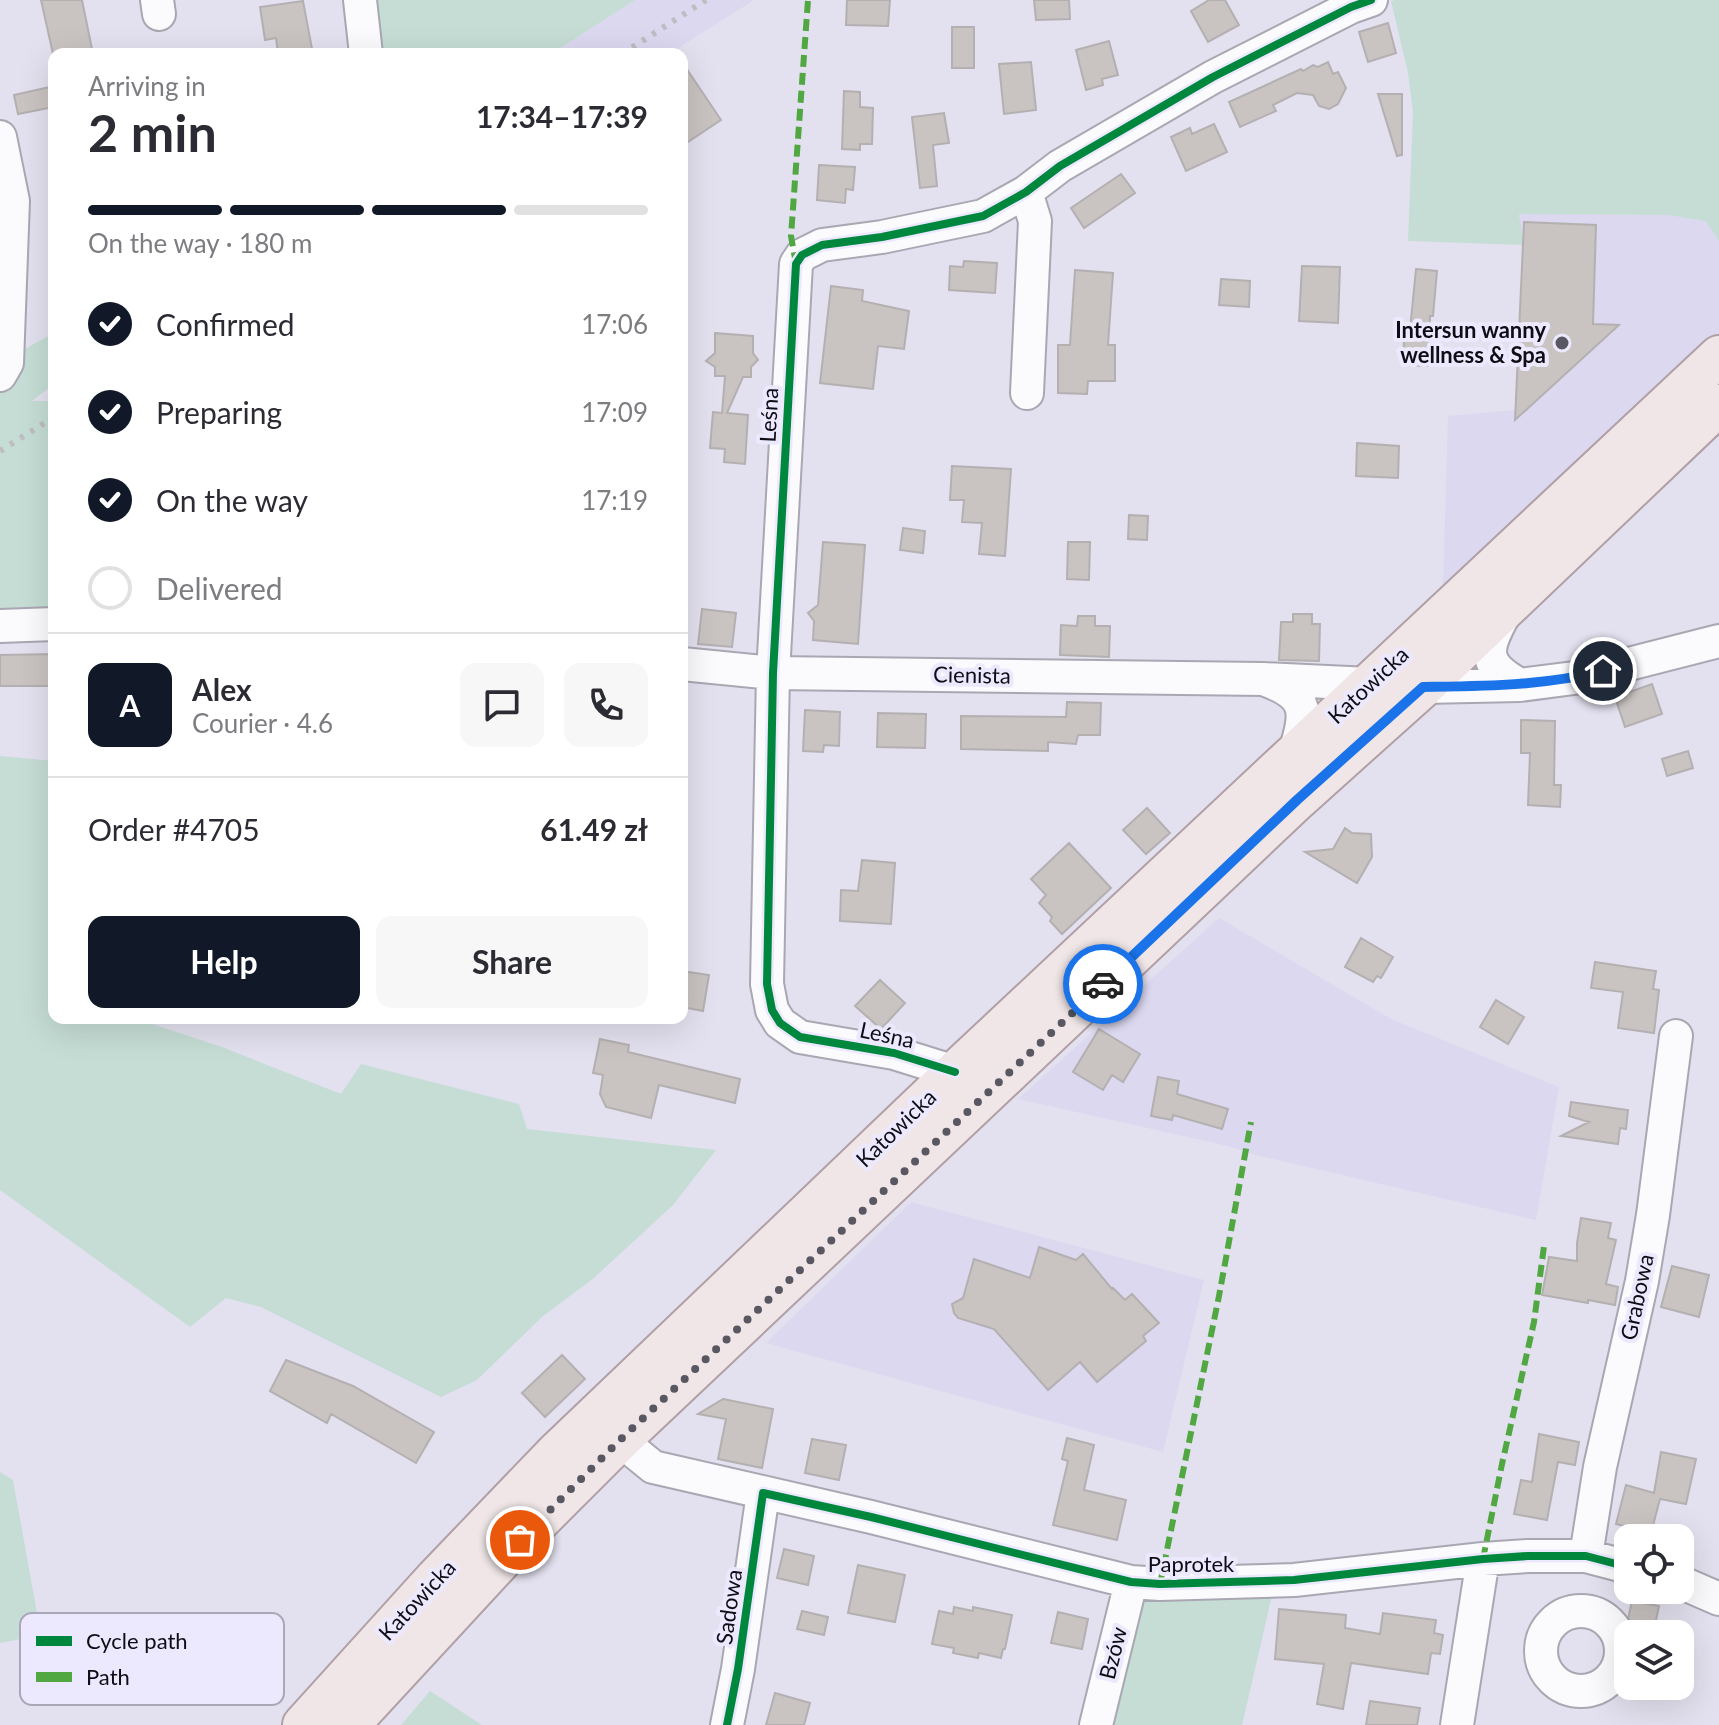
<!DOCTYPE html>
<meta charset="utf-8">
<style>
:root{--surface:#fff;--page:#f7f7f7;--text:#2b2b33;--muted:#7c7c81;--line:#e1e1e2;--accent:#111827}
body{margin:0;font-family:Lato,sans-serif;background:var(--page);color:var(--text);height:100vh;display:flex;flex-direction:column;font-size:30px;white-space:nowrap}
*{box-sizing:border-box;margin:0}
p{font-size:26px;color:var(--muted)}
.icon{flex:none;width:44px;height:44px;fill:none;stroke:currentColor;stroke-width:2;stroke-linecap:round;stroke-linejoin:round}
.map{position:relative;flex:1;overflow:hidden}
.drawer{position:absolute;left:48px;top:48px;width:640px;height:976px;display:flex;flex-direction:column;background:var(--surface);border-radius:16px;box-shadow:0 8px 32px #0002}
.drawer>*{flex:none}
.fabs{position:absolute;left:1614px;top:1524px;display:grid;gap:16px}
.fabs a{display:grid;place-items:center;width:80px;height:80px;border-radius:16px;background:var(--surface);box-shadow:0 8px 32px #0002;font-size:40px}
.pin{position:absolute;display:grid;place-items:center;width:68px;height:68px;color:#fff;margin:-34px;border:4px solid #fff;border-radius:50%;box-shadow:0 2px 8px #0007}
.courier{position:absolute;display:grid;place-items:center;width:80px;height:80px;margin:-40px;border:6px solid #1a73e8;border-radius:50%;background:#fff;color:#222;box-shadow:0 2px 10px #0007}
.headline em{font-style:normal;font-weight:700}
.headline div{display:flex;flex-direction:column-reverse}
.headline{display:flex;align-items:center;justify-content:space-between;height:136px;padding:0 40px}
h1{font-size:52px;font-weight:700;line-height:60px}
.bar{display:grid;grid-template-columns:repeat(4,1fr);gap:12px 8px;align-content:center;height:96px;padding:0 40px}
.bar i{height:10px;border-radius:6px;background:var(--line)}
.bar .current{background:var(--accent)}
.bar p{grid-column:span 4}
.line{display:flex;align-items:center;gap:20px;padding:0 40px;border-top:2px solid var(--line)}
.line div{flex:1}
.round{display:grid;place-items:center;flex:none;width:84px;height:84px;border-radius:16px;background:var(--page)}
ol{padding:0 40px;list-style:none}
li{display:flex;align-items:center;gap:24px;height:88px}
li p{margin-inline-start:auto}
li .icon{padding:8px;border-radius:50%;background:var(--accent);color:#fff;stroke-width:4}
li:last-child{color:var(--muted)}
li i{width:44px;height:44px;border:4px solid var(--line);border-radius:50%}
.primary-button{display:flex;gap:16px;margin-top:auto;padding:16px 40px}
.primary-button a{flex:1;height:92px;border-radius:16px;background:var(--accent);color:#fff;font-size:32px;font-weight:700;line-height:92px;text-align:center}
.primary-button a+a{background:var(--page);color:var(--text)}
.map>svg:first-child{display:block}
</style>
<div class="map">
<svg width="1719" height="1725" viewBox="0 0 1719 1725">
<rect width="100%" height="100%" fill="#e3e1ef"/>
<path fill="#dbd8f0" d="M635,0H754L669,54H551Z
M1519,214L1666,215L1707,221L1719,241V390L1443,588L1448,416L1515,410L1524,245Z
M1219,918L1391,1019L1559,1087L1536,1220L1256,1155L1228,1146L1018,1099Z
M911,1202L1204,1280L1163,1452L766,1343Z"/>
<path fill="#c5ddd5" d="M373,0H635L551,54H380Z
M1395,0H1719V241L1706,221L1667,215L1519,214L1524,245L1408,241L1413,112L1408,73L1391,1Z
M54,333V384L32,401H54V618L0,623V352L17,353Z
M0,756L54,761V1018H134L222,1047L341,1094L361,1064L519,1104L527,1129L716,1150L673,1205L594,1278L543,1316L477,1380L441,1397L261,1307L226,1298L190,1327L0,1190Z
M0,1472L13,1480L41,1635L0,1643Z
M1272,1596L1242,1725H1103L1135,1600Z
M430,1691L482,1725H401Z"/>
<path fill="#c9c3c1" stroke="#b4b0b2" stroke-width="2" d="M41,0H82L93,54H53Z
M847,0H890L888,26L846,25Z
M1034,0H1069L1070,19L1036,20Z
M1209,0H1225L1239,25L1208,42L1191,11Z
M303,1L313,54H278L276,38L265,40L260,7Z
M1388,23L1396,53L1368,62L1359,32Z
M952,27H974V68H952Z
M1109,41L1118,75L1102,79L1103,85L1086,90L1076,50Z
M682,62L721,120L682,146Z
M1031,62L1036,110L1004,114L999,64Z
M1328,62L1333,74L1338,72L1346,88L1338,104L1329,109L1319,106L1313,95L1297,93L1273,105L1276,111L1240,127L1229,102L1301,69L1303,71L1313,65L1318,67Z
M54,86V107L18,114L14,95Z
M844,91L860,92V107L873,108L872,144H860V150L842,149Z
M1378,94H1402V155L1397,156Z
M944,113L949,143L933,145L937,186L920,188L912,117Z
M1214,124L1227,152L1186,171L1171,137L1190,128L1192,134Z
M819,165L855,167L853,190L846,189L845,203L817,200Z
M1121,174L1135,193L1084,228L1071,208Z
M1524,222L1596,225L1593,324L1619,325L1515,420Z
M964,261L997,263L995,293L949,290L950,266L963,267Z
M1302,266L1340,267L1338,323L1299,321Z
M1416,269L1437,271L1433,316H1430L1428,366L1403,365L1404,339L1409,340Z
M1075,270L1113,273L1108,345H1115V381H1088L1087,394L1058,393V345H1070Z
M1221,279L1250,281L1249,307L1219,305Z
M831,286L863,290L862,301L909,311L904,349L878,346L873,389L820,383Z
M715,333L753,336V353L758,360L751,367V377H743L727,413L748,415L745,464L724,462L725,449L710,448L713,412L722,413L725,376H715V367L706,361L715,353Z
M1357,443L1399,446L1398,478L1356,476Z
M952,466L1011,469L1005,556L979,554L982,523L962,522L964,500H950Z
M1129,515L1148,516L1147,540L1128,539Z
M903,528L925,531L923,553L900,550Z
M823,542L865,545L858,644L813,640L814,621L808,613L818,605Z
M1068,542H1090L1089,580L1067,579Z
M702,609L736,613L732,647L698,644Z
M1293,614H1312V624H1320L1319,661L1279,660L1281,622H1293Z
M1078,616H1095V626H1110L1109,657L1060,655L1061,625L1077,626Z
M54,654V686H0V655Z
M1652,684L1662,714L1625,727L1615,697Z
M1067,702L1101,703L1100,735H1078L1076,744L1048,742V751L961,749V716L1066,717Z
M805,710L840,712L839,746L824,745L823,752L803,751Z
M878,713L926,714L925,748L877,747Z
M1521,720L1555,721L1554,785H1561L1560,807L1528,805L1530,753H1521Z
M1688,751L1693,768L1667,776L1662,759Z
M1147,808L1170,833L1146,854L1123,830Z
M1345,828L1352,833L1371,834L1372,857L1357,883L1305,852L1333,849Z
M1069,843L1111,888L1062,934L1050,921L1052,917L1039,903L1046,895L1031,879Z
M862,860L895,863L891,924L840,921L841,890L858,891Z
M1361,938L1393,957L1381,978L1377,976L1373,982L1345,967Z
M1595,962L1656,971L1653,989L1659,990L1654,1033L1618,1028L1623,992L1591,988Z
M682,971L709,975L703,1011L682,1007Z
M880,980L905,1003L881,1029L855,1006Z
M1496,1000L1524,1017L1508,1044L1480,1027Z
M1099,1029L1140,1054L1123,1082L1112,1075L1103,1090L1073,1072Z
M600,1039L629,1045L628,1052L740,1079L735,1103L659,1085L651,1118L606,1107L600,1094L603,1075L593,1073Z
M1158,1077L1179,1081L1177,1094L1228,1109L1222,1129L1173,1115L1172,1120L1151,1116Z
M1571,1102L1628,1110L1626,1129L1620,1128L1618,1144L1561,1136L1589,1122L1569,1116Z
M1581,1218L1611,1223L1608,1238L1616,1240L1606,1284L1618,1287L1615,1305L1588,1300V1303L1542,1295L1549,1257L1577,1261V1243Z
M1039,1247L1076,1260L1083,1254L1112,1289L1113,1288L1125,1300L1132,1294L1159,1323L1143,1336L1146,1341L1097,1382L1080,1362L1048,1390L994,1329L958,1318L954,1313L952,1304L963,1298L974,1259L1030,1278Z
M1672,1266L1709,1275L1699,1317L1661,1307Z
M562,1355L585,1379L545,1417L522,1393Z
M286,1360L353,1386L434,1432L416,1463L331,1414L327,1423L270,1391Z
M723,1399L773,1409L762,1468L718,1459L726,1419L698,1414Z
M1539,1434L1579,1442L1575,1465L1558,1462L1547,1520L1514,1514L1521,1480L1532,1482Z
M1067,1438L1094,1445L1084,1490L1126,1500L1117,1540L1053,1525L1068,1461L1062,1459Z
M812,1439L846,1445L839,1480L805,1473Z
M1661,1452L1696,1459L1686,1504L1660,1499L1651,1533L1616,1524L1626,1485L1654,1493Z
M784,1549L814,1556L808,1585L777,1578Z
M858,1565L905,1575L895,1622L848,1613Z
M1632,1601L1659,1606L1654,1630L1627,1624Z
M954,1607L973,1611V1607L1012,1615L1005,1649H1003L1001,1658L979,1653L978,1658L953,1653L954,1648L932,1644L939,1611L953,1614Z
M1279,1609L1346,1615L1345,1628L1380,1634L1383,1613L1436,1620L1434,1633L1443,1635L1440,1654L1431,1653L1428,1674L1351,1663L1343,1709L1317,1704L1324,1664L1275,1659Z
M802,1611L828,1617L824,1635L797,1629Z
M1058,1612L1088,1619L1082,1649L1051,1643Z
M775,1693L810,1703L804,1725H766Z
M1370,1701L1420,1708L1417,1725H1366Z"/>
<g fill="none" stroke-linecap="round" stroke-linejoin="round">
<defs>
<path id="minor" d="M157,0L159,14
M360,0L366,54
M0,137L13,201L7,363L0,375
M1026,192L1035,221L1027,393
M1506,611C1486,648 1479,662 1520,685
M0,626L54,624
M682,664L773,673L1263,679L1370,684
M1266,680C1312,697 1306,714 1294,756
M1423,687L1520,685L1574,678L1719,641
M955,1072L894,1053L800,1037L780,1023L772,1010L767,984L773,673L796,264L802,255L822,245L882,237L983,216L1026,192L1060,166L1213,77L1351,7L1371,0
M620,1440L653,1467L871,1517L1131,1582L1160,1584L1294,1580L1483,1559L1528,1556H1586L1628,1567
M1586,1556L1600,1467L1642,1281L1653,1215L1676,1036
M1680,1582L1719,1599
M1541 1651a40 40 0 1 1 80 0a40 40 0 1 1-80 0Z
M727,1725L738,1669L763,1493
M1096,1725L1131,1582
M1457,1725L1483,1559"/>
<path id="major" d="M303,1725L436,1578L555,1454L955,1072L1719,356
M349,1725L520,1540L620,1440L1297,800L1423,687L1719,405"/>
</defs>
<use href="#minor" stroke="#a9a7b2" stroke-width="36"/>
<use href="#major" stroke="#b0a0a5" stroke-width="44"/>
<use href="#minor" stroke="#fbfafd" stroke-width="32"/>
<use href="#major" stroke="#f0e6e7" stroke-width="40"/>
<path stroke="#bebdc1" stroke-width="6" stroke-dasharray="4 8" stroke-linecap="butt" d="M622,54L706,0
M0,451L54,417"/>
<path stroke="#51a842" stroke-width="6" stroke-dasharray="12 6" stroke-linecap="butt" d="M796,264L791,236L808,0
M1483,1559L1502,1464L1534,1322L1544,1246
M1160,1584L1219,1296L1251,1122"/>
<defs>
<path id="cycleway" d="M955,1072L894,1053L800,1037L780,1023L772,1010L767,984L773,673L796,264L802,255L822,245L882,237L983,216L1026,192L1060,166L1213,77L1351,7L1371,0
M727,1725L738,1669L763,1493L871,1517L1131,1582L1160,1584L1294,1580L1483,1559L1528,1556H1586L1628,1567"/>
</defs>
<use href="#cycleway" stroke="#ece9fe" stroke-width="13"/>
<use href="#cycleway" stroke="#00873e" stroke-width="8"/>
</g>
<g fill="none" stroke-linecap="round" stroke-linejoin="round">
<path stroke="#595761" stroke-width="8" stroke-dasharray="0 14.4" d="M520,1540L620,1440L1103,984"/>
<path stroke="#1a73e8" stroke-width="10" d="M1103,984L1297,800L1423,687C1484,686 1542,686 1603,671"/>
</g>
<circle fill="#595761" stroke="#ece9fe" stroke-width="3" cx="1562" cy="343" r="8"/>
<g text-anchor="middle" stroke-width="8" stroke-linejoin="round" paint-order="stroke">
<g font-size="22" font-weight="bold" fill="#0e0d15" stroke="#ece9fe" text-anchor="end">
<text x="1546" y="338">Intersun wanny<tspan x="1546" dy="25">wellness &amp; Spa</tspan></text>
</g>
<g font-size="22" fill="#0e0d15" stroke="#ece9fe">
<text transform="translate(769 415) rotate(-87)" y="8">Leśna</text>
<text transform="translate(972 675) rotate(1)" y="8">Cienista</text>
<text transform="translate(1368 685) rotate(-43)" y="8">Katowicka</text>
<text transform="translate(887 1035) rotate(12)" y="8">Leśna</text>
<text transform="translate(896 1128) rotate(-44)" y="8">Katowicka</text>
<text transform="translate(1637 1297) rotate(-78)" y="8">Grabowa</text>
<text x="1191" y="1572">Paprotek</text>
<text transform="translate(417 1600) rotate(-47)" y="8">Katowicka</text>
<text transform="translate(729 1607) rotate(-82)" y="8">Sadowa</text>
<text transform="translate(1113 1653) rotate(-76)" y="8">Bzów</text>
</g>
</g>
<rect x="20" y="1613" width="264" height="92" rx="12" fill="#ece9fe" stroke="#a9a7b8" stroke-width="2"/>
<rect x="36" y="1636" width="36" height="10" fill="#00873e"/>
<rect x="36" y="1672" width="36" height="10" fill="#51a842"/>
<g font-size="22" fill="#0e0d15">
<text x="86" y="1649">Cycle path</text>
<text x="86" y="1685">Path</text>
</g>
</svg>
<div class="fabs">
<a><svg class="icon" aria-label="locate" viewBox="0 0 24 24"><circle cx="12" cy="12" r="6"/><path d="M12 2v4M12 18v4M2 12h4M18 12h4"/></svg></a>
<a><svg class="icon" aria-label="layers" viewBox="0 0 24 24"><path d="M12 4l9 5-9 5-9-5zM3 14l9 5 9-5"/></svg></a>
</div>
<div class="pin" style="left:520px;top:1540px;background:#ea580c"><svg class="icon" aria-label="bag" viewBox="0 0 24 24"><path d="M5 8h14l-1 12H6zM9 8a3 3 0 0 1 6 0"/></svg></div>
<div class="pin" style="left:1603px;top:671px;background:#1f2937"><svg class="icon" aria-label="home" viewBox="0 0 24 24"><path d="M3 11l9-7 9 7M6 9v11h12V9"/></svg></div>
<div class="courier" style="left:1103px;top:984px"><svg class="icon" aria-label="car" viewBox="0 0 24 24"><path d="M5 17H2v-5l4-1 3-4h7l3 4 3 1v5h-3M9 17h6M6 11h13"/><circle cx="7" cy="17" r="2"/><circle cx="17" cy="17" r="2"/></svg></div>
<section class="drawer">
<div class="headline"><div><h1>2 min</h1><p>Arriving in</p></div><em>17:34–17:39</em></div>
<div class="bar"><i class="current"></i><i class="current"></i><i class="current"></i><i></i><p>On the way · 180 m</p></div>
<ol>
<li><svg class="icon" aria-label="check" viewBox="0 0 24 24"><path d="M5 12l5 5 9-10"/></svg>Confirmed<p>17:06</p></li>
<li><svg class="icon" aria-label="check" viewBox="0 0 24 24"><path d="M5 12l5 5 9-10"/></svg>Preparing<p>17:09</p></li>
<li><svg class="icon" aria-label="check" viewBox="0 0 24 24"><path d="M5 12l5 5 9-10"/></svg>On the way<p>17:19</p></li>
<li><i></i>Delivered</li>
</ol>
<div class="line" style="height:144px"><b class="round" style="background:var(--accent);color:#fff">A</b><div><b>Alex</b><p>Courier · 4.6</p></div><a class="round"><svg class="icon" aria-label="chat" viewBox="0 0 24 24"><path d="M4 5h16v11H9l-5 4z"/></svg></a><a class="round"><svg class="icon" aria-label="phone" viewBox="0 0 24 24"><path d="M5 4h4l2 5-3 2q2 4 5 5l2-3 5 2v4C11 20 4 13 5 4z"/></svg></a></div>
<div class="line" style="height:104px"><div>Order #4705</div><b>61.49 zł</b></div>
<div class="primary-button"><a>Help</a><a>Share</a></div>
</section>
</div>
